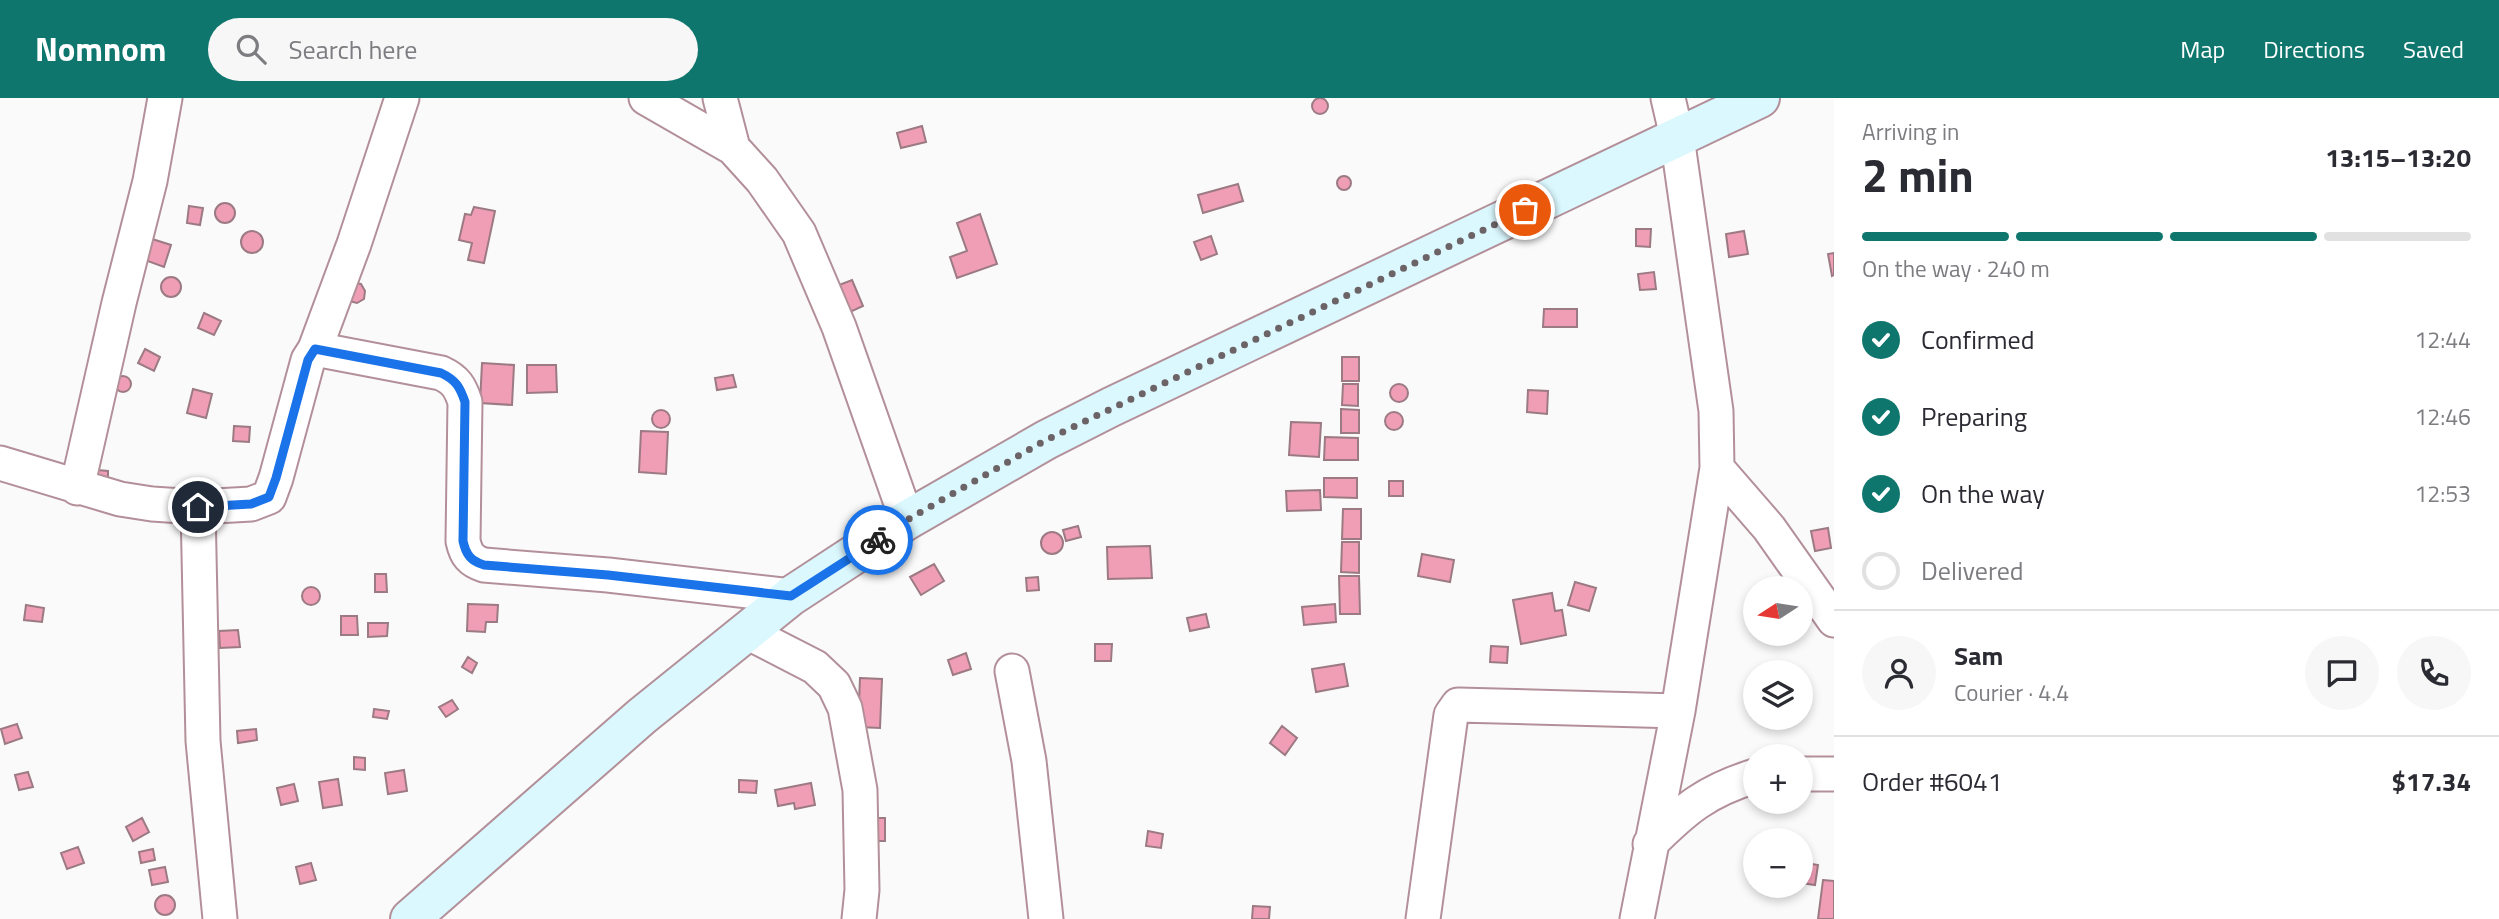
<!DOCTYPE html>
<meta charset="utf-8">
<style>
:root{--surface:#fff;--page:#f7f7f7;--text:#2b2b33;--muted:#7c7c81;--line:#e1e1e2;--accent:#0f766e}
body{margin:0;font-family:"Titillium Web",sans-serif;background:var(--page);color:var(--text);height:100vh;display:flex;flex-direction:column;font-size:26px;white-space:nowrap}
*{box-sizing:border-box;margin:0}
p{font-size:23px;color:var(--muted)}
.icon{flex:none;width:38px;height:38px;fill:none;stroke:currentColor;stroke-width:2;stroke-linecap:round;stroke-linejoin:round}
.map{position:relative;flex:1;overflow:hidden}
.details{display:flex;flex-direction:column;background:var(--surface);width:665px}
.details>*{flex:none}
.needle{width:46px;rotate:258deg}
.buttons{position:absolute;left:1743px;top:478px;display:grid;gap:14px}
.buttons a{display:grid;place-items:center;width:70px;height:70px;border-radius:50%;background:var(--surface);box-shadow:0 4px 10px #0003;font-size:35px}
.pin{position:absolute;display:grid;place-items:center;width:60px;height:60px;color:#fff;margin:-30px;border:4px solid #fff;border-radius:50%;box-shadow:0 2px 7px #0007}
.courier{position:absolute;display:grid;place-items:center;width:70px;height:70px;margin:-35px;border:5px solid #1a73e8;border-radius:50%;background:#fff;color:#222;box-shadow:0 2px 9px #0007}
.head em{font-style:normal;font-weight:700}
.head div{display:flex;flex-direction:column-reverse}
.head{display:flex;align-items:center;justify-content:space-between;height:119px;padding:0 28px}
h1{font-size:46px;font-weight:700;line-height:52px}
.bar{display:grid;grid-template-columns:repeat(4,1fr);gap:10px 7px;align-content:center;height:84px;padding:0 28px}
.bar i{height:9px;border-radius:5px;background:var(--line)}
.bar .on{background:var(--accent)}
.bar p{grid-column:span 4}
.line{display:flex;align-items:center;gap:18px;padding:0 28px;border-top:2px solid var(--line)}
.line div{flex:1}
.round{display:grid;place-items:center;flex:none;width:74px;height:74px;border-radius:37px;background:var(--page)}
ol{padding:0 28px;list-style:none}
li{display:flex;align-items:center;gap:21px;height:77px}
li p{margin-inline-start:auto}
li .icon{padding:7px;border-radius:50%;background:var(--accent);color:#fff;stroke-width:4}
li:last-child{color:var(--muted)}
li i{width:38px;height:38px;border:4px solid var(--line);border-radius:50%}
header{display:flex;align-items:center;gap:42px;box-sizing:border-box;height:98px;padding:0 35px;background:var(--accent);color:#fff}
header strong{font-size:33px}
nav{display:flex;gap:38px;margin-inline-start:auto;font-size:24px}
.search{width:490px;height:63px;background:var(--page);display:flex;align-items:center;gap:18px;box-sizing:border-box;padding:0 24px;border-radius:38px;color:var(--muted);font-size:26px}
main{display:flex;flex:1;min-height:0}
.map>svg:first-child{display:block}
</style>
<header>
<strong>Nomnom</strong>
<div class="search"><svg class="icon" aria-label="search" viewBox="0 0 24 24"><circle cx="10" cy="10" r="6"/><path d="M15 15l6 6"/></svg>Search here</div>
<nav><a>Map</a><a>Directions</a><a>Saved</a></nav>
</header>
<main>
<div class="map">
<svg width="1834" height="821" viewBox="0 0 1834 821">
<rect width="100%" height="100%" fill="#fafafa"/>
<path fill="#ef9eb6" stroke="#9c7a83" stroke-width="2" d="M1312 8a8 8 0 1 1 16 0a8 8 0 1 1-16 0Z
M922,28L926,44L901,50L897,35Z
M1337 85a7 7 0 1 1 14 0a7 7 0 1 1-14 0Z
M1238,86L1243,103L1203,115L1198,97Z
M215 115a10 10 0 1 1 20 0a10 10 0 1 1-20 0Z
M189,108L203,110L200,127L187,125Z
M474,109L495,113L484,165L468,162L472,145L459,142L465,116L471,117Z
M980,116L997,166L957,180L950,159L967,153L957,125Z
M1636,131H1651L1650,149L1636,148Z
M241 144a11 11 0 1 1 22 0a11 11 0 1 1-22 0Z
M1744,133L1748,156L1729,159L1726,136Z
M1211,138L1217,156L1201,162L1194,144Z
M149,140L171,147L164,169L142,161Z
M1834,155V177L1832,178L1828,156Z
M1654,174L1656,191L1640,192L1638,176Z
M161 189a10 10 0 1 1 20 0a10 10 0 1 1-20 0Z
M852,182L863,208L850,214L839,187Z
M354,185L361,186L365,193L364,201L357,205L349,203Z
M1544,211H1577V229H1543Z
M204,215L221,223L214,237L198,230Z
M145,251L160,259L154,273L138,265Z
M1342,259H1359V283H1342Z
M482,265L514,267L512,307L480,305Z
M527,267H556L557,294L527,295Z
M733,277L736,289L717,292L715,280Z
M115 286a8 8 0 1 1 16 0a8 8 0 1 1-16 0Z
M1343,286H1358V308L1342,307Z
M1390 295a9 9 0 1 1 18 0a9 9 0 1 1-18 0Z
M193,291L212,296L206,320L187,315Z
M1528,292L1548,293L1547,316L1527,314Z
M1341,311L1359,312V335H1341Z
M652 321a9 9 0 1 1 18 0a9 9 0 1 1-18 0Z
M1385 323a9 9 0 1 1 18 0a9 9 0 1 1-18 0Z
M1291,324L1321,325L1319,359L1289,357Z
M234,328L250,329L249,344L233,343Z
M641,333L668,334L666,376L639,374Z
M1325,339L1358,340V362H1324Z
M97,372L108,373V384H96Z
M1324,380H1357V400L1324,399Z
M1389,383H1403V398H1389Z
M1320,392L1321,412L1287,413L1286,393Z
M1343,411H1361V441H1342Z
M1078,428L1081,439L1066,443L1063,432Z
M1828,430L1831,450L1815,453L1811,433Z
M1041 445a11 11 0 1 1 22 0a11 11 0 1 1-22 0Z
M1342,444H1359V475L1341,474Z
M1150,448L1152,480L1108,481L1107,449Z
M1422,456L1454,462L1450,484L1418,478Z
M934,466L944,483L921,497L910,479Z
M375,476H386L387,494H375Z
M1339,478H1359L1360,516H1340Z
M1038,479L1039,492L1027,493L1026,480Z
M1575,484L1596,490L1589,513L1568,507Z
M302 498a9 9 0 1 1 18 0a9 9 0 1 1-18 0Z
M1552,495L1555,513L1562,512L1566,537L1521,546L1513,502Z
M468,506L498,507L497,524H486L485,534L467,533Z
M1335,506L1336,524L1304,527L1302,509Z
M26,507L44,510L42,524L24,522Z
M1206,516L1209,529L1190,533L1187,520Z
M341,518H357L358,537H341Z
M368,525H388L387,538L368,539Z
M238,532L240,549L220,550L219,533Z
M1095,546H1112L1111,563H1095Z
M1491,548L1508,549L1507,565L1490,564Z
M966,555L971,571L953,577L948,562Z
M468,559L477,565L472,575L462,569Z
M1344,566L1348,588L1316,594L1312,571Z
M860,580L882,581L880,630L858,629Z
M452,602L458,611L446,619L439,609Z
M374,611L389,613L387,621L373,619Z
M17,626L22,640L5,646L1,631Z
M1282,628L1297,640L1285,657L1270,645Z
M256,631L257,642L238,645L237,633Z
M354,659L365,660V672L354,671Z
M404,672L407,693L388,696L385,675Z
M28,674L33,689L19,692L15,677Z
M338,681L342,707L323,710L319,684Z
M739,682L757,683L756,695L739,694Z
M811,685L815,707L795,711L794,705L778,708L775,692Z
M294,686L298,703L281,707L277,690Z
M142,720L149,734L133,743L126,729Z
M869,720H885V743H869Z
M1148,733L1163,736L1161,750L1146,748Z
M78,749L84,765L67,771L61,755Z
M153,751L155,762L141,765L139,754Z
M1801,764L1818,767L1815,787L1801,785Z
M311,765L316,782L300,786L296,769Z
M165,769L168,784L152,787L149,772Z
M1823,782L1834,783V821H1818Z
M155 807a10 10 0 1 1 20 0a10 10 0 1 1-20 0Z
M1253,808L1270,809L1269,821H1252Z"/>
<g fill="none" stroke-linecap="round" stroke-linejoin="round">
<defs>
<path id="street" d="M646,0L733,50L762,82L799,135L839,229L907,422
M720,0L733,50
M315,251L441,275C456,282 460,289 465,304L463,443C466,457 471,463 484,467L608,477L791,498
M0,365L120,401L152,406L198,409L251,406L269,399L276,380L308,262L315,251L354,146L402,0
M1717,370L1769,430L1834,522
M77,390L119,205L150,83L165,0
M198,409L203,643L220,821
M747,534L815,569L834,587L845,610L860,692L862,792L859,821
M1012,573L1029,663L1046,821
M1801,676H1834
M1650,746C1685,711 1706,693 1755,678
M1423,821L1451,617L1458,607L1678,613
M1637,821L1678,613L1717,370L1716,313L1677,39L1668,0"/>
<path id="secondary" d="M410,821L642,618L791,498L907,422L1046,342L1111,309L1760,0"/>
</defs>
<use href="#street" stroke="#b39099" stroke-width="37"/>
<use href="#secondary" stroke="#b39099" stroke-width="42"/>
<use href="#street" stroke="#fff" stroke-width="33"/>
<use href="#secondary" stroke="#dbf8ff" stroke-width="38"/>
</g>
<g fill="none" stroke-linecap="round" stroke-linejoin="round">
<path stroke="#6c6366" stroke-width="7" stroke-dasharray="0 12.6" d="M878,442L907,422L1046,342L1525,112"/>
<path stroke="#1a73e8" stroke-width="9" d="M198,409L251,406L269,399L276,380L308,262L315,251L441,275C456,282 460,289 465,304L463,443C466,457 471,463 484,467L608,477L791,498L878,442"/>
</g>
</svg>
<div class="buttons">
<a><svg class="needle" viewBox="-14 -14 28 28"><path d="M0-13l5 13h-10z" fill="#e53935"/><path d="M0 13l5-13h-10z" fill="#7c7c81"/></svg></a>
<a><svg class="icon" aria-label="layers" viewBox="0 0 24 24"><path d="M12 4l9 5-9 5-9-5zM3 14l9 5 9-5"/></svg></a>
<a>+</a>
<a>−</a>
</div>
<div class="pin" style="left:1525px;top:112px;background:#ea580c"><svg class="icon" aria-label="bag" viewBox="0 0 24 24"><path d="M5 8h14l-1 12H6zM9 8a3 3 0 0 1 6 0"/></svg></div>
<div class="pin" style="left:198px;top:409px;background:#1f2937"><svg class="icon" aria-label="home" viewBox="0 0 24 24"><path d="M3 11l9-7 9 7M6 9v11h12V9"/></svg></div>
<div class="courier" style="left:878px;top:442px"><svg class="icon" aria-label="bike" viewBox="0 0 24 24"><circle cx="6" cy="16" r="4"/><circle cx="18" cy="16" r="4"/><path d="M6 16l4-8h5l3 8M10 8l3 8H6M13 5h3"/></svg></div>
</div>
<section class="details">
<div class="head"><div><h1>2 min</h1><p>Arriving in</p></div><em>13:15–13:20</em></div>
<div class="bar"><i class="on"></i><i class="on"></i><i class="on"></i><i></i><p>On the way · 240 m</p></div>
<ol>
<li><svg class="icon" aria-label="check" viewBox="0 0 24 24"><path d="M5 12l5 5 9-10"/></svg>Confirmed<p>12:44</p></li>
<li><svg class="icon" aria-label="check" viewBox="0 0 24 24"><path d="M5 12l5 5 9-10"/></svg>Preparing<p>12:46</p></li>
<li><svg class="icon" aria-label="check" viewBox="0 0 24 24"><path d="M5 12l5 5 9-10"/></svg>On the way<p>12:53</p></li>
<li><i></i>Delivered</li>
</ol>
<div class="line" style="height:126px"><a class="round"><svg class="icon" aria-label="person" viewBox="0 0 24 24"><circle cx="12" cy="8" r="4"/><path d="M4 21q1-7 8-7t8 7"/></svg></a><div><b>Sam</b><p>Courier · 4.4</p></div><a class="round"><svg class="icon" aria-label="chat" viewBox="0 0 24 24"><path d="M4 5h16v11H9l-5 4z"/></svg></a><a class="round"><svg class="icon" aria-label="phone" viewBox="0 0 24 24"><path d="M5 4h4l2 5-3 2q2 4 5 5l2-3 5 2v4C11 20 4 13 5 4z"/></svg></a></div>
<div class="line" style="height:91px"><div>Order #6041</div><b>$17.34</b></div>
</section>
</main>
